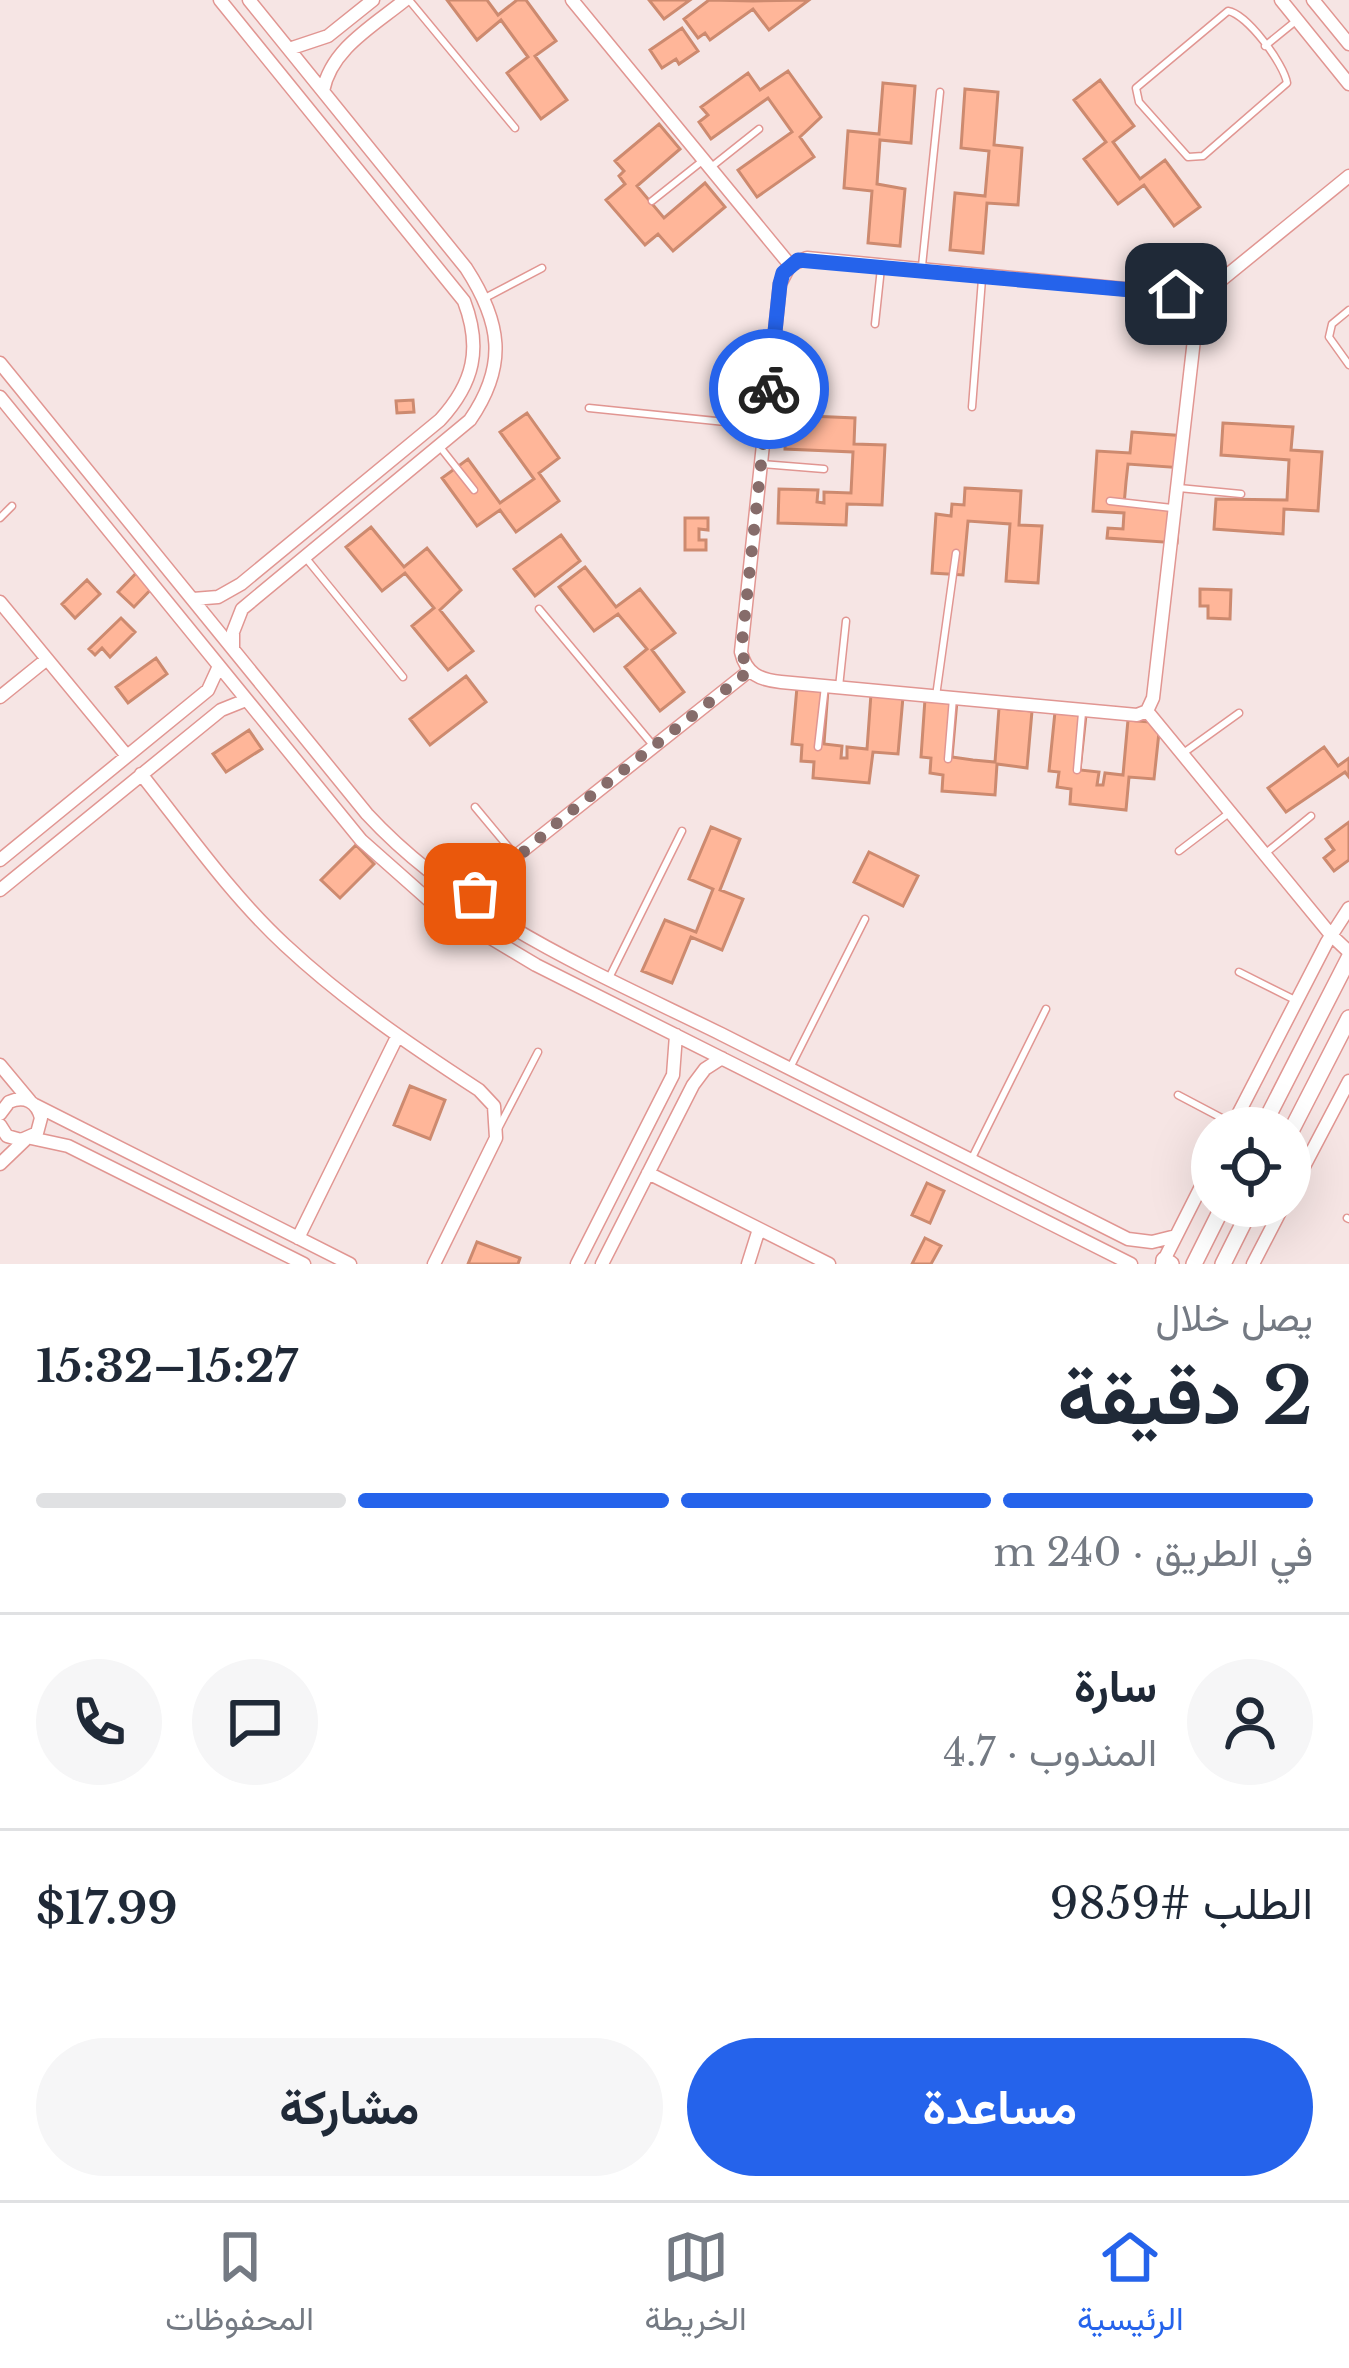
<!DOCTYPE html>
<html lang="ar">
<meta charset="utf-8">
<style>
:root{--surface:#fff;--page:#f6f6f7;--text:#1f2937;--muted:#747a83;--line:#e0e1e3;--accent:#2563eb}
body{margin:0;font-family:"Libre Baskerville",Vazirmatn,serif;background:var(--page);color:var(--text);direction:rtl;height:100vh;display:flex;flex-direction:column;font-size:45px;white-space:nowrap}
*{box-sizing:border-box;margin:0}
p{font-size:39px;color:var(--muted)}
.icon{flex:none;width:66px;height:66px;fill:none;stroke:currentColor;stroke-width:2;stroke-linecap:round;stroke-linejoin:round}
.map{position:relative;height:1264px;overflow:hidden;direction:ltr}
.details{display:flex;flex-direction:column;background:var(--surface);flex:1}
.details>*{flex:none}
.tools{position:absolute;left:1191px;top:1107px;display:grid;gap:24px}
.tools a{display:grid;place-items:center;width:120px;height:120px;border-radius:50%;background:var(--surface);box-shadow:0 12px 48px #0002;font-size:60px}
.pin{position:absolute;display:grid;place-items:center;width:102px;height:102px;color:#fff;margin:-51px;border-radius:24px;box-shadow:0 6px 18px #0006}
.courier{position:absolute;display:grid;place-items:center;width:120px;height:120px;margin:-60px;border:9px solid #2563eb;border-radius:50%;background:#fff;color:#222;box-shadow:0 3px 15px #0007}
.headline em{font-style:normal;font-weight:700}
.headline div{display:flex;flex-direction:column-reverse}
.headline{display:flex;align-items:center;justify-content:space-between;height:204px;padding:0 36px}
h1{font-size:78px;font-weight:700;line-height:90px}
.bar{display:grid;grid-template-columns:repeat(4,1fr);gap:18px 12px;align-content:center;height:144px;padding:0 36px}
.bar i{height:15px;border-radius:9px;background:var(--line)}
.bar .current{background:var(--accent)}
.bar p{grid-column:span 4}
.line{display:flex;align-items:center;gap:30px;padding:0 36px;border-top:3px solid var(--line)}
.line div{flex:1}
.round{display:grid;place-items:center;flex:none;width:126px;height:126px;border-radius:63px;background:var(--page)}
.primary-button{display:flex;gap:24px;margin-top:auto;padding:24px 36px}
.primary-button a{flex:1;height:138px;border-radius:72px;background:var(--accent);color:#fff;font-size:48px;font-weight:700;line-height:138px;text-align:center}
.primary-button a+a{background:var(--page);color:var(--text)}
.menu{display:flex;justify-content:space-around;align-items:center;height:168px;border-top:3px solid var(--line);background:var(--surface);font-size:33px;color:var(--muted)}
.menu a{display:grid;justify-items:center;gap:6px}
.menu .current{color:var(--accent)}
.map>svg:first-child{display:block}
</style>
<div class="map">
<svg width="1349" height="1264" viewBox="0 0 1349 1264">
<rect width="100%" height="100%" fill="#f6e5e4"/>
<path fill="#ffb699" stroke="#cd8a6f" stroke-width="3" d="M447,0H487L498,15L517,0H526L556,41L535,56L567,100L541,119L507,73L528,57L501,20L477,40Z
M649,0H690L664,19Z
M709,0L753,1L809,0L769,30L753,9L710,40L705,33L698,38L684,19Z
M682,28L698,51L679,64L676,59L662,68L650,50Z
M788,71L821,117L800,137L814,157L757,197L738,170L792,132L768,98L711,139L699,122L708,115L701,107L748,73L760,90Z
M1100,80L1134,126L1113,142L1140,179L1165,160L1200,207L1174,226L1144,185L1118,204L1084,159L1106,142L1074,100Z
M883,83L915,86L911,143L880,140L877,184L905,189L900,246L868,243L872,191L844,188L848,131L879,134Z
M965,89L998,92L994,145L1022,148L1018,205L987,203L983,253L950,250L955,193L985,196L989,151L961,148Z
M659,124L680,149L637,186L664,218L705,183L725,207L673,251L658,234L645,245L606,200L625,184L619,176L624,171L615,161Z
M413,400L414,412L397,413L396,401Z
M527,413L559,458L539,473L559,501L516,532L500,510L477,526L442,478L468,459L500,503L534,479L500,432Z
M786,415L855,418L854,444L885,445L882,505L847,504L846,525L778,523L779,489L818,490L817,502L824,503V492L851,493L853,452L785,449Z
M1223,423L1293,427L1291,450L1322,452L1318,511L1284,509L1283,534L1214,529L1216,499L1287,500L1289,460L1221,455Z
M1132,432L1186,436L1183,468L1128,464L1126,482L1124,505L1179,510L1177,543L1107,538L1108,528L1123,529L1124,513L1093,511L1097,451L1130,453Z
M965,488L1021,491L1019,525L1042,526L1038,583L1006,581L1010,524L968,521L963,575L932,573L936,514L951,516L952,504L964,505Z
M685,518H708V530L699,529V540H706V550H685Z
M371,527L404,567L427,548L461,590L440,610L473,651L448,670L412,626L434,608L405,573L382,591L346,547Z
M561,535L580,561L535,596L514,569Z
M585,567L616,607L640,589L675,633L652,650L684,692L660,711L625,667L647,649L618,614L594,631L559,587Z
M141,568L157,583L134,607L118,592Z
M87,580L100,594L75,618L62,604Z
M1200,589L1231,590L1230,619L1208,618V606H1200Z
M121,618L135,632L110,657L102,648L95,655L89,649Z
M156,658L167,674L128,703L116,687Z
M466,676L486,702L430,745L410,719Z
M797,687L828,689L824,744L842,746L841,758H847V747L867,749L871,694L903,697L898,754L873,752L869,783L813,778L814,762L801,761L802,745L792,744Z
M925,699L957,701L952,757L973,760L995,762L999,708L1032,711L1027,768L997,764L995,795L942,791L943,775L930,773L931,758L921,757Z
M1055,712L1086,715L1080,770L1099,772L1097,785H1103L1105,773L1123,775L1128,720L1160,723L1154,779L1129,777L1126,810L1070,804L1071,789L1057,787L1059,772L1049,771Z
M249,730L262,749L226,772L213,754Z
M1324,747L1338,766L1349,758V777L1345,772L1286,812L1268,788Z
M1349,822V860L1334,871L1324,858L1334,850L1326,839Z
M711,827L740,839L720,890L743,899L722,950L691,937L672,983L642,971L665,920L696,932L713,889L689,879Z
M356,845L374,864L340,898L321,880Z
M869,852L918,876L903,906L854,882Z
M410,1086L445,1100L430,1139L394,1125Z
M927,1183L944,1191L930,1223L912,1215Z
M925,1238L941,1246L931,1264H912Z
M477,1242L520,1258L518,1264H468Z"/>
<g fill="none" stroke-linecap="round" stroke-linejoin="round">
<defs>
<path id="service" d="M409,0L515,128
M1228,11C1247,14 1284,64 1287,83L1203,156L1188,157L1139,102L1136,88Z
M1265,46L1297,20
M710,168L759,129
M652,201L701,162
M922,266L940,92
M485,298L542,268
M1349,310L1332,324L1329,337L1349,365
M875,324L881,268
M972,407L982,279
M589,408L765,426
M440,447L474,490
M761,464L824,469
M1179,488L1241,494
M1110,501L1172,508
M0,518L12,506
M305,557L403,677
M539,609L652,744
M839,687L846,621
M936,696L956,553
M818,747L825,686
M1182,754L1239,713
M948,759L953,698
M1077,770L1082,713
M475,807L515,855
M1179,851L1229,813
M1267,852L1311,816
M1239,972L1295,1000
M609,978L682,831
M791,1066L865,919
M1178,1095L1233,1124
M499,1127L538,1052
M971,1160L1046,1009
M1347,1218L1349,1219"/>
<path id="minor" d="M572,0L790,265
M1281,0L1349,84
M1313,0L1349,44
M289,49L328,36L373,0
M323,91C331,49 373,26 405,0
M807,258L1176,294L1193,303L1196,322L1153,698L1147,711L1137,715L781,682C760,680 746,674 741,652L780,284L790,265Z
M1193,303L1349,176
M0,363L367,814C462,917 597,973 721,1034C856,1103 992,1171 1128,1239L1152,1242L1176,1236
M0,397L361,840L431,902L536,965L1131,1264
M193,599L218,597L241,584L440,420C474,383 482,348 464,301L220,0
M0,602L127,756
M233,648V632L242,609L470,420C508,365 501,322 466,268L249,0
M0,697L47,659
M1147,711L1331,935L1349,952
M141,774C187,832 231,895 285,945C345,1001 410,1045 479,1090L494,1106L496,1138L434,1264
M0,860L208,690L219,666
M0,890L221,710L246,700
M469,899L516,856L749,671
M0,1065L30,1101
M35,1105L350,1264
M0,1114L9,1102C25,1095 37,1102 41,1118L37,1133L21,1140L7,1136L0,1125
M1231,1128L1327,942L1349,908
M31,1138L68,1146L304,1264
M0,1164L25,1140
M648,1173L829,1264
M1290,1193L1349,1081
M298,1238L397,1037
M577,1264L673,1075L676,1035
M602,1264L693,1085L705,1069L722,1058
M748,1264L759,1229
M1162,1264L1212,1165
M1253,1264L1283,1206"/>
<path id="tertiary" d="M1262,1128L1349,958
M1290,1133L1349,1018
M1164,1260L1171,1264
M1194,1264L1223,1206
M1223,1264L1252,1206"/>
</defs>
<use href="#service" stroke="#e19692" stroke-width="9"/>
<use href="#minor" stroke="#e19692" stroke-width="15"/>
<use href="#tertiary" stroke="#e19692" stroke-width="18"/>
<use href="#service" stroke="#fff" stroke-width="6"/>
<use href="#minor" stroke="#fff" stroke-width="12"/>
<use href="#tertiary" stroke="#fff" stroke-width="15"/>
</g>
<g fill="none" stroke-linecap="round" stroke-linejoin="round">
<path stroke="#866c6a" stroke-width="12" stroke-dasharray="0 21.6" d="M475,894L564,817L749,671L741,652L769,389"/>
<path stroke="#2563eb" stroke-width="15" d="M769,389L780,284L783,273L798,260L1176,294"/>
</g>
</svg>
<div class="tools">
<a><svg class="icon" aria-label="locate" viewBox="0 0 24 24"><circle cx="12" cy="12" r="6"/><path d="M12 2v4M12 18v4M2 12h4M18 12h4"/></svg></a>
</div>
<div class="pin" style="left:475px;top:894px;background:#ea580c"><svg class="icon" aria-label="bag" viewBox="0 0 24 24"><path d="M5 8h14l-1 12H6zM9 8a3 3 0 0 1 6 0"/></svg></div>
<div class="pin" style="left:1176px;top:294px;background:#1f2937"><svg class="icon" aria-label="home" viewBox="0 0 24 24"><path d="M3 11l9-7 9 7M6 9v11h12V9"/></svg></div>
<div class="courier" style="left:769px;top:389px"><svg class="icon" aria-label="bike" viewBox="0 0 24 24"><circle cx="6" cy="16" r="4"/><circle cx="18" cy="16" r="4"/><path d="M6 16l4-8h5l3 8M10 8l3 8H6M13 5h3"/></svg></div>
</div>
<section class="details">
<div class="headline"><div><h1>2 دقيقة</h1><p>يصل خلال</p></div><em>15:27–15:32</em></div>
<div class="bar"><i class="current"></i><i class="current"></i><i class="current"></i><i></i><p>في الطريق · 240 m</p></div>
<div class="line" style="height:216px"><a class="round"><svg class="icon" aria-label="person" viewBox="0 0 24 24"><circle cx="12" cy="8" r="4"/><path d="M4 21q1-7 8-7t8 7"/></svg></a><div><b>سارة</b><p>المندوب · 4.7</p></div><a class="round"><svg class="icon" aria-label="chat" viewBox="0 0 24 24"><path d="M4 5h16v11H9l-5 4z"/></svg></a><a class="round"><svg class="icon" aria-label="phone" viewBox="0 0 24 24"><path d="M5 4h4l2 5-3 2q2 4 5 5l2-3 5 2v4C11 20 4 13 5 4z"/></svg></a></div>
<div class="line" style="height:156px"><div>الطلب #9859</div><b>$17.99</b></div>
<div class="primary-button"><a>مساعدة</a><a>مشاركة</a></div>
</section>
<nav class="menu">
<a class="current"><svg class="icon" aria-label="home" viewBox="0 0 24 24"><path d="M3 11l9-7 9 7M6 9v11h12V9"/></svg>الرئيسية</a>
<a><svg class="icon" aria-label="map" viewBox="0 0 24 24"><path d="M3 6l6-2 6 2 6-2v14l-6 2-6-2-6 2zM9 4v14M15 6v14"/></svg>الخريطة</a>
<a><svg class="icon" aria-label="saved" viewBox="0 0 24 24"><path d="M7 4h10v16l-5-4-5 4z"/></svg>المحفوظات</a>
</nav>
